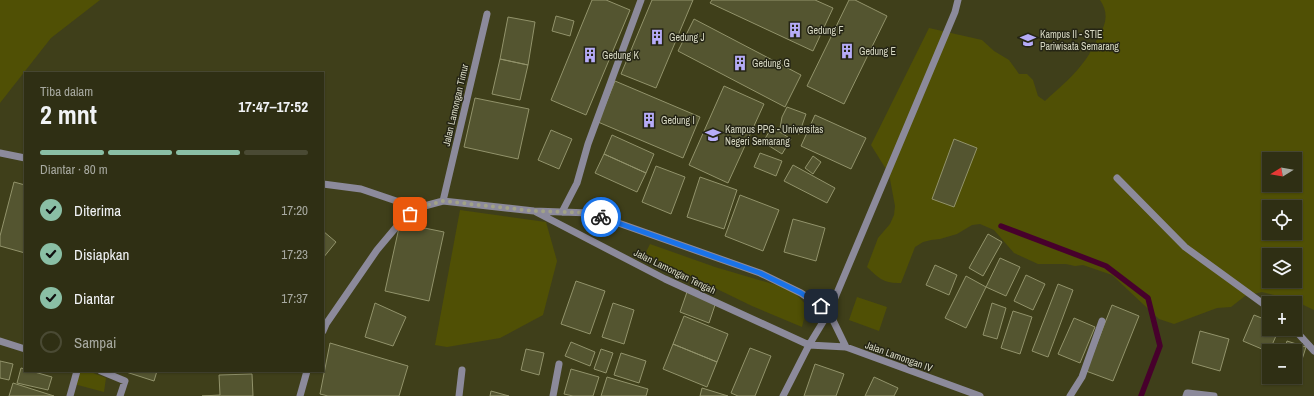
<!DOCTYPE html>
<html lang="id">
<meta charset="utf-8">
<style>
:root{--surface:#2f2f14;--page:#37371d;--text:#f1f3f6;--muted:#a7a9a0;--line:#4a4a34;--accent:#8abfa5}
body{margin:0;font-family:"Archivo Narrow",sans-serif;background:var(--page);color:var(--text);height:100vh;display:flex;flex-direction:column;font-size:15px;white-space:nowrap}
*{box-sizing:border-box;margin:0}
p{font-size:13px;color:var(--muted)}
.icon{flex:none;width:22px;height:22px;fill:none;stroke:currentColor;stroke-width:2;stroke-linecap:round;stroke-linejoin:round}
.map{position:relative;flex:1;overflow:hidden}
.details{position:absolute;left:24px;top:72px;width:300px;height:300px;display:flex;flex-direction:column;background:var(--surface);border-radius:0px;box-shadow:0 1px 3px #0004,0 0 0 1px var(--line)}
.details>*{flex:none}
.needle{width:26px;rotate:259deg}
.tools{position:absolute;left:1262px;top:152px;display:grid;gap:8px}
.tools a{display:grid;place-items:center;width:40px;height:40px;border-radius:0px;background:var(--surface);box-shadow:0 1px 3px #0004,0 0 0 1px var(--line);font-size:20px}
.pin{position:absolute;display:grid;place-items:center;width:34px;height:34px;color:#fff;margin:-17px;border-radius:8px;box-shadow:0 2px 6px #0006}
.courier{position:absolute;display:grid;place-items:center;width:40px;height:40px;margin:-20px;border:3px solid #1a73e8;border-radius:50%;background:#fff;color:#222;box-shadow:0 1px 5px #0007}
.overview em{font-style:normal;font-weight:700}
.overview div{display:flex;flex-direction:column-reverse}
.overview{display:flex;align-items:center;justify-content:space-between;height:68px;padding:0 16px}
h1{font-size:26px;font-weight:700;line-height:30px}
.bar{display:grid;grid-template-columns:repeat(4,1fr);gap:6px 4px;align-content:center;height:48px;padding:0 16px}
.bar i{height:5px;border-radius:3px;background:var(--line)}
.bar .current{background:var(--accent)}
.bar p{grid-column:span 4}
ol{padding:0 16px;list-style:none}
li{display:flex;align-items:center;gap:12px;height:44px}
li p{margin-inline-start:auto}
li .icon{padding:4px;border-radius:50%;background:var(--accent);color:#111;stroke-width:4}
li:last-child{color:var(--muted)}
li i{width:22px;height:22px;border:2px solid var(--line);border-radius:50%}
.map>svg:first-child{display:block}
</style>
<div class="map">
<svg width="1314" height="396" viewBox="0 0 1314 396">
<rect width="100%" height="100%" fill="#3f3f1a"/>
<path fill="#505005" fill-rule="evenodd" d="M0,0H100L51,38L0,103Z
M1100,0H1314V310L1293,300L1262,292L1245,296L1231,307L1217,308L1174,324L1159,319L1112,275L1083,265L1075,266L1066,264H1038L1014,253L994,230L980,224L972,225L957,234L940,239L931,240L923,242L915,247L901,283C885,284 878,278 867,267L878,238L890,224L894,215L895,206L889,174L871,145L929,28L982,40L994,51L1009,60L1019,74H1027L1033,80L1038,96L1045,101C1059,88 1075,75 1086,59C1090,54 1092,48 1095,43C1104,28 1111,16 1100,0ZM1269,159H1295V185H1269ZM1269,207H1295V233H1269ZM1269,255H1295V281H1269Z
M460,210L546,222L557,261L543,315L500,338L447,347L435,345Z
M650,244L715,267L783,287L795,293L807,306L802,327L752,306L645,254Z
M857,297L887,307L879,331L849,320Z
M79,371H88L106,378L104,392L74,384Z"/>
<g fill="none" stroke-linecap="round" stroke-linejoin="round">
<path stroke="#47002c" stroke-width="5.5" d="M1001,226L1106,266L1148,298L1160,346L1141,396"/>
</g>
<path fill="#545530" stroke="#92936b" d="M592,0H606L630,10L586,115L551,100Z
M652,0H693L656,88L621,74Z
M712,0H815L833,8L813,51L710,3Z
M849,0H855L887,16L844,104L807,86Z
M556,16L574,21L570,36L552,31Z
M508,17L535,22L528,65L500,59Z
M694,19L801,75L785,107L678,51Z
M500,59L528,65L520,100L492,94Z
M615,81L700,117L683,158L598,122Z
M724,86L764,104L728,183L689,165Z
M475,98L529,109L518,159L464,147Z
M787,107L806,114L799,134L780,128L782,117Z
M815,115L866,138L851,169L801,146Z
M772,127L791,139L782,154L763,142Z
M551,130L572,139L559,169L538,160Z
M612,135L654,154L646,173L604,154Z
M954,139L977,148L954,207L932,199Z
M760,153L782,161L776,176L754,167Z
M604,154L646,173L637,192L595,173Z
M813,156L821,162L813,174L805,168Z
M793,165L835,188L827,203L784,181Z
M656,166L685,177L671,214L642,202Z
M700,177L737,190L724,229L687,217Z
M14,182L25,185V253L0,246V236Z
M740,195L779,210L763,251L725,236Z
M793,219L825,228L816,261L784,252Z
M400,223L444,232L429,301L385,291Z
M323,231L336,242L323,258Z
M988,234L1002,242L983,276L969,268Z
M1000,258L1020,267L1006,296L986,287Z
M935,265L957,275L949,295L926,285Z
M1026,275L1045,284L1033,310L1014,301Z
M966,276L986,287L966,328L945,318Z
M576,281L605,291L590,334L561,324Z
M1058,284L1073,290L1048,357L1032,351Z
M687,292L716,302L709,323L680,312Z
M375,303L406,317L393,346L365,337Z
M613,303L634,310L624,344L602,337Z
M992,303L1006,308L997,339L983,335Z
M1112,305L1139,316L1113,381L1086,371Z
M1013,311L1032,317L1020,354L1001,348Z
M1254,315L1269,321V329H1279L1269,352L1243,341Z
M684,316L728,334L717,362L673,344Z
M1074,318L1095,327L1080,363L1058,354Z
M1200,331L1229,339L1220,371L1192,363Z
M1287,341L1306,347L1299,369L1295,367V351H1284Z
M571,342L595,352L590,366L565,356Z
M330,343L408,366L399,396H328L320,394Z
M673,344L717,362L707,387L663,369Z
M750,348L771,356L755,396H738L731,393Z
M526,349L544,353L539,375L521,370Z
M601,349L613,353L606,373L594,369Z
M621,353L646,361L639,383L614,375Z
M0,361L13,364L9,380L0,378Z
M815,364L844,374L836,396H804Z
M21,368L25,369V371H31L52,377L48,390L17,383Z
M571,369L599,377L593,396H573L564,394Z
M123,371H157L154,381Z
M252,374L253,396H202L220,395L219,375Z
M607,377L648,389L646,396H601Z
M874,377L898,388L894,396H865Z
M13,383L54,396H9Z
M702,388L728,396H700Z
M491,391L509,396H490Z"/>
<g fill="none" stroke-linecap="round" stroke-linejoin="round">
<path stroke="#8c8a9b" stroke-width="7" d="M0,153L25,158
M1117,178L1185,247L1269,308
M323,184L361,189L417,208
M443,201L487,14
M536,212L665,279L809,345L846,347L980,396
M562,212L577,183L588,144L641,0
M1294,329L1314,351
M323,331L326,324L377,250L403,219L417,208L443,201L534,211L590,213L760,273L801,293L829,312L846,347
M0,341L25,349
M101,371L125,381L120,396
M70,396L77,371
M300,396L307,371
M459,396L462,370
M553,396L559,364
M783,396L809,345L829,312L955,12L958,0
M1070,396L1082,377L1102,321
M1186,396L1187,393H1188L1214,396"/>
</g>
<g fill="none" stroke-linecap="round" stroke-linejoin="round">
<path stroke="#a1a287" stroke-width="4" stroke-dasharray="0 7.2" d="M410,214L417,208L443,201L534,211L590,213L601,217"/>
<path stroke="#1a73e8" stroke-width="5" d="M601,217L760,273L801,293L821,306"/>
</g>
<defs>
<symbol id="building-bare" viewBox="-9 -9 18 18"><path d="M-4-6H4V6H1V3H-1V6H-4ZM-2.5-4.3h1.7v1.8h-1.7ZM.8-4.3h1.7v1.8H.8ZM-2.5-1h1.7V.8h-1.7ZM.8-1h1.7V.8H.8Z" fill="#b6acf8" stroke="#252515" stroke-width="2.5" paint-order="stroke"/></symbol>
<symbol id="university-bare" viewBox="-9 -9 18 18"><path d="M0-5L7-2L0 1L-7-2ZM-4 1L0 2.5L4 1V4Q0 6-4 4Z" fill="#b6acf8" stroke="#252515" stroke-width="2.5" paint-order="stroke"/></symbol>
</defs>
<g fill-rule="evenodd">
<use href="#building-bare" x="784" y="19" width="22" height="22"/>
<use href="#building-bare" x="646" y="26" width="22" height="22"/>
<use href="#university-bare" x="1017" y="29" width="22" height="22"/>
<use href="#building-bare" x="836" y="40" width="22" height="22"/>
<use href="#building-bare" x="579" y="44" width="22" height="22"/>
<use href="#building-bare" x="729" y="52" width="22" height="22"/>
<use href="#building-bare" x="638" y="109" width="22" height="22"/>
<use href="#university-bare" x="702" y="124" width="22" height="22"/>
</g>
<g text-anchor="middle" stroke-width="3" stroke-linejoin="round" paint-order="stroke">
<g font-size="10" fill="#d6d7c2" stroke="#252515" text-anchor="start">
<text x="807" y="34">Gedung F</text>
<text x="1040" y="38">Kampus II - STIE<tspan x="1040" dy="12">Pariwisata Semarang</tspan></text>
<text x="669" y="41">Gedung J</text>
<text x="859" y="55">Gedung E</text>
<text x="602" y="59">Gedung K</text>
<text x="752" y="67">Gedung G</text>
<text x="661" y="124">Gedung I</text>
<text x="725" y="133">Kampus PPG - Universitas<tspan x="725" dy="12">Negeri Semarang</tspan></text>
</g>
<g font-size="10" fill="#d6d7c2" stroke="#252515">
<text transform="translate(455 105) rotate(-77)" y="4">Jalan Lamongan Timur</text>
<text transform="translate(675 271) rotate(26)" y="4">Jalan Lamongan Tengah</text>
<text transform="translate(899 356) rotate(20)" y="4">Jalan Lamongan IV</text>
</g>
</g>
</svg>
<div class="tools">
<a><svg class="needle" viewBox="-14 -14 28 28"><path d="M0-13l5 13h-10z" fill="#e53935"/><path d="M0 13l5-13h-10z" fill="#a7a9a0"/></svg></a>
<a><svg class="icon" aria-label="locate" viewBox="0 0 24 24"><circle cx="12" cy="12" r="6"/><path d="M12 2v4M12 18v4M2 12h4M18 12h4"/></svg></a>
<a><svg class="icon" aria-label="layers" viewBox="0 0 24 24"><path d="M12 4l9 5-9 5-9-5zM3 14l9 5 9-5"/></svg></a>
<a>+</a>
<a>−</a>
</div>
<div class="pin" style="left:410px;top:214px;background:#ea580c"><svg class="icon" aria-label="bag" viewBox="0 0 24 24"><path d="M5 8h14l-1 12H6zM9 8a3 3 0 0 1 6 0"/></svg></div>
<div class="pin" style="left:821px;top:306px;background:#1f2937"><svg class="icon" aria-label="home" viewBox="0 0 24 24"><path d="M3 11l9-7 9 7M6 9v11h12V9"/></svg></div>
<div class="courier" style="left:601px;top:217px"><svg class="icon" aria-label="bike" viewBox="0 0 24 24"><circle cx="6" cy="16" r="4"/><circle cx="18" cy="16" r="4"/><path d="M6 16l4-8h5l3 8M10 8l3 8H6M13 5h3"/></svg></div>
<section class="details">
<div class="overview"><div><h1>2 mnt</h1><p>Tiba dalam</p></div><em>17:47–17:52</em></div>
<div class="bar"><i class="current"></i><i class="current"></i><i class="current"></i><i></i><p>Diantar · 80 m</p></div>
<ol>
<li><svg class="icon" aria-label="check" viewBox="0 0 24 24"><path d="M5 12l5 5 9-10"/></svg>Diterima<p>17:20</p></li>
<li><svg class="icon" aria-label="check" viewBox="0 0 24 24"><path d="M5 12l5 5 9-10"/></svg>Disiapkan<p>17:23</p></li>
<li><svg class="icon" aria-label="check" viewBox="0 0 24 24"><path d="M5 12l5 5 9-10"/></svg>Diantar<p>17:37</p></li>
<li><i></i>Sampai</li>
</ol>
</section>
</div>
